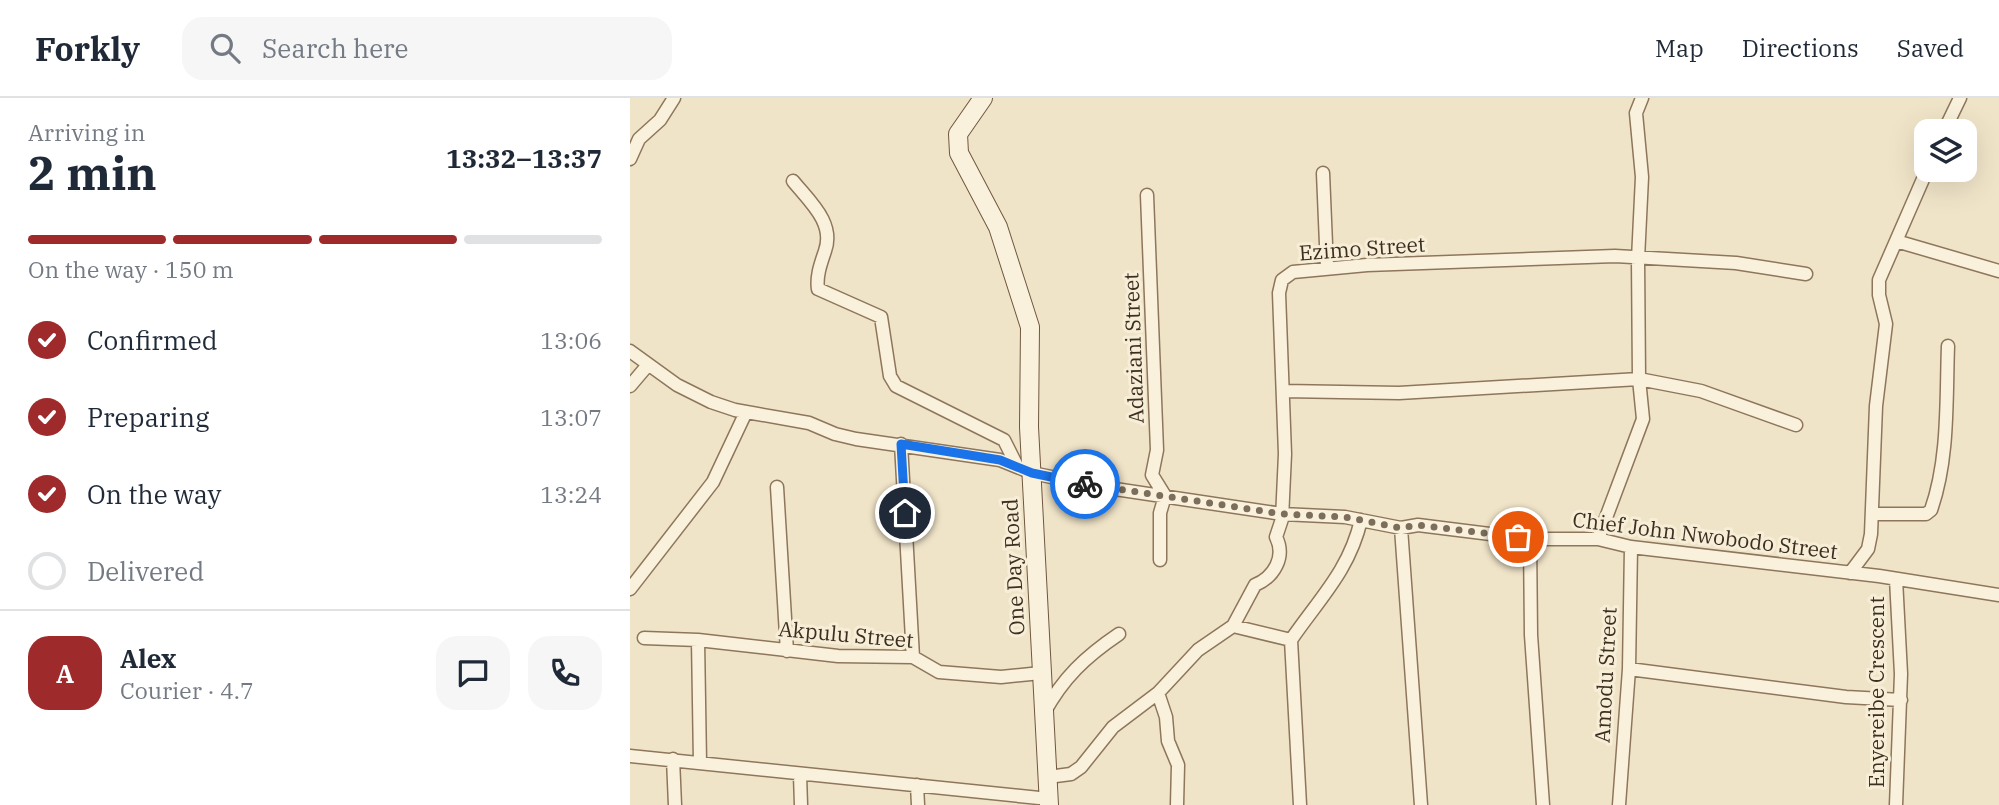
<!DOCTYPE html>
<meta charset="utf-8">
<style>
:root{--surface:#fff;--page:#f6f6f7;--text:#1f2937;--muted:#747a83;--line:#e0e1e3;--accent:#9e2a2b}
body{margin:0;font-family:"IBM Plex Serif",serif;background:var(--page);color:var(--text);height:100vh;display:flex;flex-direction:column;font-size:26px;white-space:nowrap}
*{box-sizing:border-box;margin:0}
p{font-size:23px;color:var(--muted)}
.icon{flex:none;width:38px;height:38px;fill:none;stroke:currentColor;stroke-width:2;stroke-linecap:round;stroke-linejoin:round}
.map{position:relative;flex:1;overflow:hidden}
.details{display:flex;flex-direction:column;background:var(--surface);width:630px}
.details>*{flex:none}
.tools{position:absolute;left:1284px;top:21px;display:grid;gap:14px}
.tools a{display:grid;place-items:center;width:63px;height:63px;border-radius:14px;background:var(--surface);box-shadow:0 7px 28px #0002;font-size:35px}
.pin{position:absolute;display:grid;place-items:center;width:60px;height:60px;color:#fff;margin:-30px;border:4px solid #fff;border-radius:50%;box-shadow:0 2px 7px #0007}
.courier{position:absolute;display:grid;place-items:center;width:70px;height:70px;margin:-35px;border:5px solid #1a73e8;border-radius:50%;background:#fff;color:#222;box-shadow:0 2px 9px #0007}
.summary em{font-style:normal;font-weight:700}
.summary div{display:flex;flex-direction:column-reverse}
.summary{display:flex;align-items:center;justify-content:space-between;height:119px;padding:0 28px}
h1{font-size:46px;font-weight:700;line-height:52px}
.bar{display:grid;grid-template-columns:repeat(4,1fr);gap:10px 7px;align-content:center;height:84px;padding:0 28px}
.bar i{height:9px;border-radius:5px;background:var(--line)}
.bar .selected{background:var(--accent)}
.bar p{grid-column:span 4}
.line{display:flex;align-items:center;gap:18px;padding:0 28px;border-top:2px solid var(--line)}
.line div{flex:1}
.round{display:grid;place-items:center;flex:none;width:74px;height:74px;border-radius:21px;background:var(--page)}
ol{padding:0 28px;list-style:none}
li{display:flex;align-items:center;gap:21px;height:77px}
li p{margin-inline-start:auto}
li .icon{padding:7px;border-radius:50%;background:var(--accent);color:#fff;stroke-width:4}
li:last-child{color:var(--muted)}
li i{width:38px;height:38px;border:4px solid var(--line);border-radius:50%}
header{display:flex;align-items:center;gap:42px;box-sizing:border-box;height:98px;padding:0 35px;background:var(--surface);border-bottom:2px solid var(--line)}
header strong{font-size:33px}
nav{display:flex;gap:38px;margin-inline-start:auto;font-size:24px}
.search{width:490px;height:63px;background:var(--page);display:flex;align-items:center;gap:18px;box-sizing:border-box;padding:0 24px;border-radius:21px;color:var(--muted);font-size:26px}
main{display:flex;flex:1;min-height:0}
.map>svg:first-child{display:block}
</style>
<header>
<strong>Forkly</strong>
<div class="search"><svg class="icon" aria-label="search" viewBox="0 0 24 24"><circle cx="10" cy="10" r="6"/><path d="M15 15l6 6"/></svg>Search here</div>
<nav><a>Map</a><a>Directions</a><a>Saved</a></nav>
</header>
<main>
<section class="details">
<div class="summary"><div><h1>2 min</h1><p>Arriving in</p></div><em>13:32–13:37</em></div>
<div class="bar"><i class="selected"></i><i class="selected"></i><i class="selected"></i><i></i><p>On the way · 150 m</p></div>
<ol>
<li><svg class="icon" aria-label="check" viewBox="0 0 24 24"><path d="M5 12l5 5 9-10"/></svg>Confirmed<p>13:06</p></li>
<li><svg class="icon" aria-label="check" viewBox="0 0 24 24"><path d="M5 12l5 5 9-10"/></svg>Preparing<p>13:07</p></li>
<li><svg class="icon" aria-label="check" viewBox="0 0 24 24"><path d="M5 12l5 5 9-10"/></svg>On the way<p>13:24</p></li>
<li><i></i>Delivered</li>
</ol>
<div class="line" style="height:126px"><b class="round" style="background:var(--accent);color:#fff">A</b><div><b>Alex</b><p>Courier · 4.7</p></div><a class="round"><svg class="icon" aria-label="chat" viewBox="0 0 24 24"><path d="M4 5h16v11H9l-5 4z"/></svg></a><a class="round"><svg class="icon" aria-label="phone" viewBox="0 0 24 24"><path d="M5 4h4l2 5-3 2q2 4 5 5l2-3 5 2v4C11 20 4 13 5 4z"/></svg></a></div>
</section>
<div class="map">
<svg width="1369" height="707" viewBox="0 0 1369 707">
<rect width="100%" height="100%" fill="#f0e4c8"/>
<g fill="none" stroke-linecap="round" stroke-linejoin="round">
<defs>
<path id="minor" d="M1314,33L1330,0
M0,61L9,41L30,22L44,0
M693,75L697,170
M163,83C180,104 205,125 195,153C191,165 186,178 188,191L251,219L260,278L266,288L374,342L387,368
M517,97L527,352L522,377L535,398L530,415V462
M1266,143L1369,173
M0,253L47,287L81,304L105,312L179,325L205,336L226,341L370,362L402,375L465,388L652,416L715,419L771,430L788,427L900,441H968L1001,449L1249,478L1369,497
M0,288L17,268
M654,293L769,295L1009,281L1071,293L1166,327
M271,346L283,559
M147,389L157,553
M1243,416H1296L1301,412C1319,361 1316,302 1318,248
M771,430L791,707
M900,441L901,537L913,707
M968,441L1013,321L1009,281L1008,161L1012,79L1006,15L1012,0
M1220,475L1238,451L1241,436L1246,308L1256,226L1249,197V182L1297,72
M1266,481L1271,576L1266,707
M0,491L83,384L116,314
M603,528L625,487C644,479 656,459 646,439L652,421L655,356L649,195L652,182L663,174L737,167L985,158L1106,165L1176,176
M14,540L68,542L208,558L283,559L309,574L371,579L411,575
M68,542L70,665
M661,542L670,707
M661,542C689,501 719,473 731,422
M999,571L1216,599L1271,602
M528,595L536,619L538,643L548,667L547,707
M414,615C433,580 455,559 489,536
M0,658L419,701
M43,661L45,707
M170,677L171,707
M418,679L441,676L451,669L483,629L528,595L568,552L603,528L661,542
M287,687L288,707
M989,707L999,571L1001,449"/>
<path id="secondary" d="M353,0L328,36L329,55L368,129L400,229L399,329L419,707"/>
</defs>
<use href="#minor" stroke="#8d765c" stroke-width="15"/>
<use href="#secondary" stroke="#6f573f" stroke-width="20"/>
<use href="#minor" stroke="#faf1dc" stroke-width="12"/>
<use href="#secondary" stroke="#faf1dc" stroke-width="18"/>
</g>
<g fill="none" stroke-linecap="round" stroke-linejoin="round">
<path stroke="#7c6e5b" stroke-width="7" stroke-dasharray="0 12.6" d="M455,386L652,416L715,419L771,430L788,427L888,439"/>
<path stroke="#1a73e8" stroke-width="9" d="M275,415L271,346L370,362L402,375L455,386"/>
</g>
<g text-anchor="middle" stroke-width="6" stroke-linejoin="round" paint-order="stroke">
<g font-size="21" fill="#3d2e20" stroke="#f7eed8">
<text transform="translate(732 151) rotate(-4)" y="7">Ezimo Street</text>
<text transform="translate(504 250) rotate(-92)" y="7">Adaziani Street</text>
<text transform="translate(1075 438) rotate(7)" y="7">Chief John Nwobodo Street</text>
<text transform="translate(384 469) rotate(-93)" y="7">One Day Road</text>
<text transform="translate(216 537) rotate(5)" y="7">Akpulu Street</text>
<text transform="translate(976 577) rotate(-87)" y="7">Amodu Street</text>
<text transform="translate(1247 594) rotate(-90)" y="7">Enyereibe Crescent</text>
</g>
</g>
</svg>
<div class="tools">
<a><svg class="icon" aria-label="layers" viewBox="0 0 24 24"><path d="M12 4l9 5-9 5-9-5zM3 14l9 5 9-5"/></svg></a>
</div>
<div class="pin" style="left:888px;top:439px;background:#ea580c"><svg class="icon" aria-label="bag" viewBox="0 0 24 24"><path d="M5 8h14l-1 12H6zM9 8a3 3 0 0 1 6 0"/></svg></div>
<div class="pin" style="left:275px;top:415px;background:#1f2937"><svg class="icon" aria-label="home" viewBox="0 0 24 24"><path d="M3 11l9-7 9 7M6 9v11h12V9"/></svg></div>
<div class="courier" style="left:455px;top:386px"><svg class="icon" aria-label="bike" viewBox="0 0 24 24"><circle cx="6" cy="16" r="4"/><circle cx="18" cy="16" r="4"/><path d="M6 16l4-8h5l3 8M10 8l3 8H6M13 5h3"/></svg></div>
</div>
</main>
